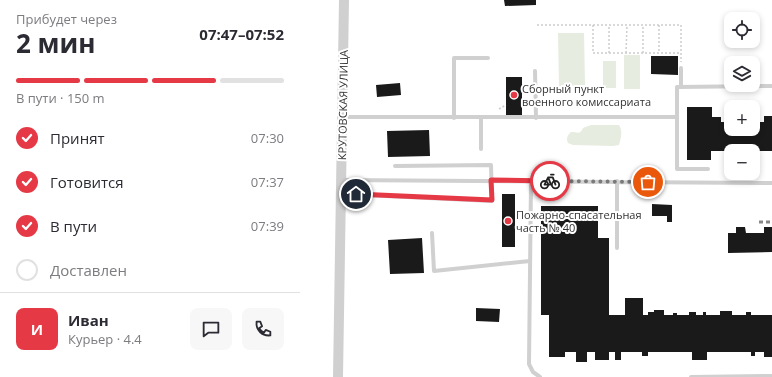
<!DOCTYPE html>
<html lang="ru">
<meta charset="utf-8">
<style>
:root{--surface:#fff;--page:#f7f7f7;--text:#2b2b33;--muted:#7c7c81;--line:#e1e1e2;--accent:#e63946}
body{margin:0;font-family:"Open Sans",sans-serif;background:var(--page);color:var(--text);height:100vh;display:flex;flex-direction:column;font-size:15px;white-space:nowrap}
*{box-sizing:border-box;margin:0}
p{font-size:13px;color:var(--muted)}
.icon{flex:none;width:22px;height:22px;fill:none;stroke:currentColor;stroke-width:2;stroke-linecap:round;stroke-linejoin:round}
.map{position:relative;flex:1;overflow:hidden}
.drawer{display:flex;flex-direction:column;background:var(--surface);width:300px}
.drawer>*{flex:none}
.tools{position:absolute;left:424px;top:12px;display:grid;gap:8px}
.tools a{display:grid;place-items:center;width:36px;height:36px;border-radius:8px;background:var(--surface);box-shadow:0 2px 6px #0003;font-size:20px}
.pin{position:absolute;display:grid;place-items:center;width:34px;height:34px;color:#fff;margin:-17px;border:2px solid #fff;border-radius:50%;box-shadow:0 1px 4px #0007}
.courier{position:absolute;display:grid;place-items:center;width:40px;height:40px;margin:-20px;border:3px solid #e63946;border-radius:50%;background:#fff;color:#222;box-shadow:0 1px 5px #0007}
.head em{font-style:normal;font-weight:700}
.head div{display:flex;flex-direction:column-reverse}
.head{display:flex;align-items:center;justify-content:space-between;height:68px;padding:0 16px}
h1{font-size:26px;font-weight:700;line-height:30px}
.bar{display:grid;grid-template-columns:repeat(4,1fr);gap:6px 4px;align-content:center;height:48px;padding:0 16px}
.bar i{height:5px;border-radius:3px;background:var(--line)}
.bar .selected{background:var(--accent)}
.bar p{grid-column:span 4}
.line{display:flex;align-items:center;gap:10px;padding:0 16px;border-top:1px solid var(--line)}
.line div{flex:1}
.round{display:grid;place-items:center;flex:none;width:42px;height:42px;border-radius:8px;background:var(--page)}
ol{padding:0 16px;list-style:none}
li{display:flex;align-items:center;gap:12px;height:44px}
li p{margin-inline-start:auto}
li .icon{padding:4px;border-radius:50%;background:var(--accent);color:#fff;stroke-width:4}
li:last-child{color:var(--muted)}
li i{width:22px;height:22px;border:2px solid var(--line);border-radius:50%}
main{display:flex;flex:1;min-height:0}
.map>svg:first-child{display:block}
</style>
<main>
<section class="drawer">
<div class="head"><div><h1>2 мин</h1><p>Прибудет через</p></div><em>07:47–07:52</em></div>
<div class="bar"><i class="selected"></i><i class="selected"></i><i class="selected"></i><i></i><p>В пути · 150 m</p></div>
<ol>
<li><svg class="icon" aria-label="check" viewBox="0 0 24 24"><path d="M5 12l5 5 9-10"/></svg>Принят<p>07:30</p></li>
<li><svg class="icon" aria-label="check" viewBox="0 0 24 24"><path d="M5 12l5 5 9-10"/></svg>Готовится<p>07:37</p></li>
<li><svg class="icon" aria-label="check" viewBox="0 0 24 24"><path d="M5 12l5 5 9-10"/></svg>В пути<p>07:39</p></li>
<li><i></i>Доставлен</li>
</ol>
<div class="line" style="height:72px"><b class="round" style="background:var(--accent);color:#fff">И</b><div><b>Иван</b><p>Курьер · 4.4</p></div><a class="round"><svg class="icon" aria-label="chat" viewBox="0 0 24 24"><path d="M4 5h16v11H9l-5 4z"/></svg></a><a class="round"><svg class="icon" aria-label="phone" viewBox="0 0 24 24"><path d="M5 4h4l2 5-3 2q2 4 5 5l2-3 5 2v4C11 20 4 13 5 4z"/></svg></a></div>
</section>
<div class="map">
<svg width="472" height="377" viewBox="0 0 472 377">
<rect width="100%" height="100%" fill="#fff"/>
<path fill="#e6ecdf" d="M258,33H284L285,85L259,86Z
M324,55H340V89H324Z
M303,61H316V88H303Z
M291,125H319C323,131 321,138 319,145L313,146L273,145L268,143C266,138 267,136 271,132C278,132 280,135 283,128Z"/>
<path fill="#1a1a1a" d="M204,0H236V5L205,6Z
M351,56H378V75L351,74Z
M206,77H222V116H206Z
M100,83L101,95L77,97L76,85Z
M387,107H412V117H421V122H431V129H453V122H464V116H472V151H411V160H387Z
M129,130L130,156L88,157L87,131Z
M202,194H215V247H202Z
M352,204L372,205V222H367V216H352Z
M241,206H298V238H309V315H325V298H343V315H348V312H354V310H364V315H373V313H377V315H389V312H396V315H403V312H406V315H420V311H432V315H446V312H451V315H472V357H464V352H455V356H451V352H407V360H392V352H348V356H342V352H321V360H315V352H309V360H295V352H287V362H276V352H265V357H249V315H241Z
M436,227H445L446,233H464V227H472V252L428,253V233H436Z
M122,238L124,273L90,274L88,240Z
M176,308L200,309L199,322L176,321Z"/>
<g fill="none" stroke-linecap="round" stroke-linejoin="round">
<path stroke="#cdcdcd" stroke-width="1.5" stroke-dasharray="2 2" stroke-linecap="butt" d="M237,25H381V62
M293,25V53H381
M359,25V53
M309,53V25
M326,53L327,25
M343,53V25
M222,85H228
M199,109L206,105"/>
<path stroke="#d0d0d0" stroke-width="4" d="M235,71L236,118
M381,87V68
M43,117H377V87L472,86
M377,117V169H408
M154,118V58H188
M181,118V149
M42,180L472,183
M231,181L229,364L233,372L240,377
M317,181V248
M42,194L192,201L191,165L95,166
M132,233L134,271L230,261
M391,377L472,376"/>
<path stroke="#d0d0d0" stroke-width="10" d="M38,377L44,0"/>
<path stroke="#888" stroke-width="3" stroke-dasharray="4 3" stroke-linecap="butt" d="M459,222H472"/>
</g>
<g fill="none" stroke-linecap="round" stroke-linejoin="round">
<path stroke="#7a7a7a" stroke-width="4" stroke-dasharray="0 7.2" d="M250,181L348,182"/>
<path stroke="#e63946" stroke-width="5" d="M56,194L192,200L191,180L250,181"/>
</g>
<g fill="#e63946" stroke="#fff" stroke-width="1.5">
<circle cx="214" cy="95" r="4"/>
<circle cx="208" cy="221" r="4"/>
</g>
<g text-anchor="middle" stroke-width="4" stroke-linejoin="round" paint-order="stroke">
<g font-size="11" fill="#333" stroke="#fff" text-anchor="start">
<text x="222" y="93">Сборный пункт<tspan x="222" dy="13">военного комиссариата</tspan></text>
<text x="216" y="219">Пожарно-спасательная<tspan x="216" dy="13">часть № 40</tspan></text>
</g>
<g font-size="11" fill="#333" stroke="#fff">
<text transform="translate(43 105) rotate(-89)" y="4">КРУТОВСКАЯ УЛИЦА</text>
</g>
</g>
</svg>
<div class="tools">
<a><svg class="icon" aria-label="locate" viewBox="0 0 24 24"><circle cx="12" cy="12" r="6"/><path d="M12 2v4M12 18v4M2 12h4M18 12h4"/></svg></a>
<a><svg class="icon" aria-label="layers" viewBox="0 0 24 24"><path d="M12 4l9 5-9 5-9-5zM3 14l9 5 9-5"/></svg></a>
<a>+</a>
<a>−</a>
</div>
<div class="pin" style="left:348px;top:182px;background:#ea580c"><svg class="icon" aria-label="bag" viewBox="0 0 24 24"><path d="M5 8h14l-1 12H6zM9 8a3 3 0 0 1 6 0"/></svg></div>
<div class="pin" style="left:56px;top:194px;background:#1f2937"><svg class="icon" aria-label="home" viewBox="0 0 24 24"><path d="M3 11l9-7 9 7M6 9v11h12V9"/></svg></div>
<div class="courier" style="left:250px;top:181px"><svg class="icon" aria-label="bike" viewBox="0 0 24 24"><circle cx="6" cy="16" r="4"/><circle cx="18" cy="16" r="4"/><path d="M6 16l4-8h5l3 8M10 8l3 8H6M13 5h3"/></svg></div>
</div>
</main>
